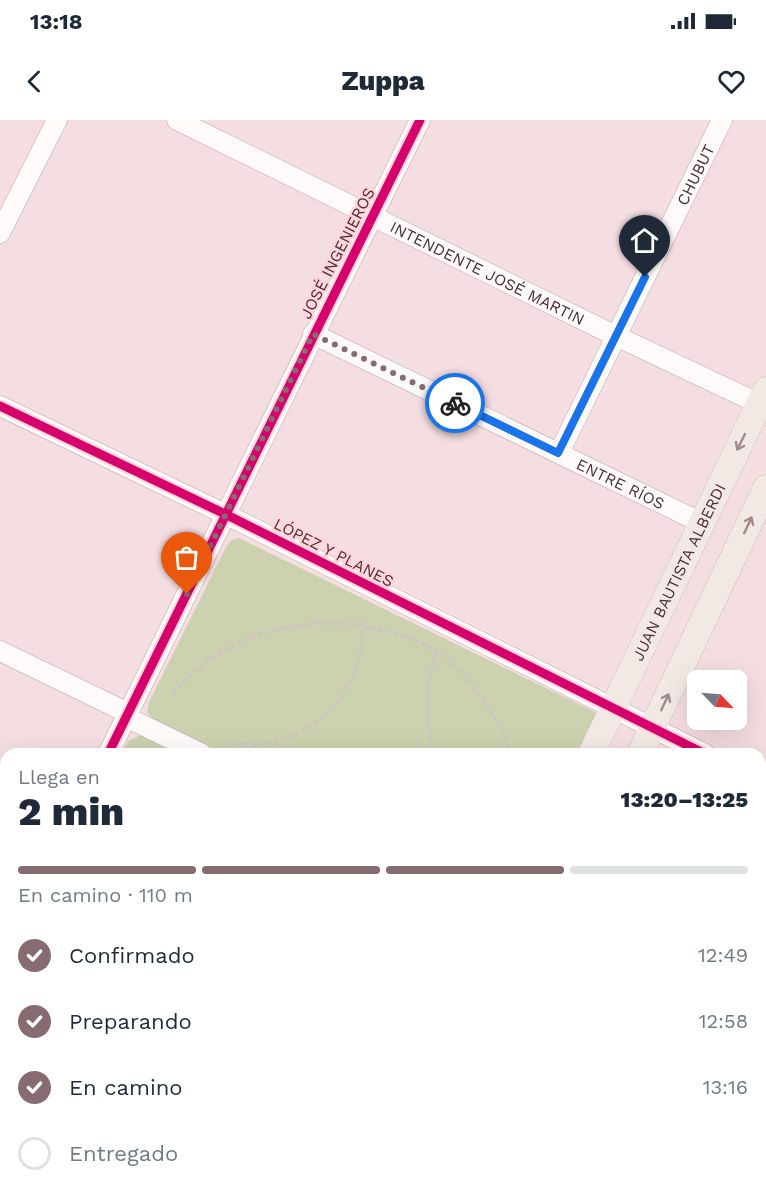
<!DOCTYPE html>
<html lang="es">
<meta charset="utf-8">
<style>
:root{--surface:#fff;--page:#f6f6f7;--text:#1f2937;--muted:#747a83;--line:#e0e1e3;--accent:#866c71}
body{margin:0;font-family:"Work Sans",sans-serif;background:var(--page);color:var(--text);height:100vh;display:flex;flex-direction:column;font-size:22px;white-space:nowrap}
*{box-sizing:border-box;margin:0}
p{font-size:20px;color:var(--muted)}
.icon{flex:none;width:33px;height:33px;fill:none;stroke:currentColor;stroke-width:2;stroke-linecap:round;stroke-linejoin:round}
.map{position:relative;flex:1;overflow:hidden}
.sheet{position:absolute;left:0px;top:628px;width:766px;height:452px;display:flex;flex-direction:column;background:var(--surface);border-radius:18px 18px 0 0;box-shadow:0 6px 24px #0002}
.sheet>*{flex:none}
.needle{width:39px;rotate:115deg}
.tools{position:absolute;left:687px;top:550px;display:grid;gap:12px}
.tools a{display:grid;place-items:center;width:60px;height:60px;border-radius:9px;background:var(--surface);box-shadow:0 6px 24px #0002;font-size:30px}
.pin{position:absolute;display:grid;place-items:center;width:51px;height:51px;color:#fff;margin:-62px -26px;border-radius:50% 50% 50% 0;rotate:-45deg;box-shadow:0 0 6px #0007}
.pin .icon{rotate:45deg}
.courier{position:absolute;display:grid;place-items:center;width:60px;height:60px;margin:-30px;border:4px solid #1a73e8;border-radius:50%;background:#fff;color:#222;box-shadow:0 2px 8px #0007}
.overview em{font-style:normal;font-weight:800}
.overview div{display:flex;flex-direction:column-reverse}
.overview{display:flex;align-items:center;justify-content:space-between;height:102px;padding:0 18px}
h1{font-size:39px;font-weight:800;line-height:45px}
.bar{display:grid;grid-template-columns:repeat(4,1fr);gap:9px 6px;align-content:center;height:72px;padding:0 18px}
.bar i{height:8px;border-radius:4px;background:var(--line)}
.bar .active{background:var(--accent)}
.bar p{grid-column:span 4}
ol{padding:0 18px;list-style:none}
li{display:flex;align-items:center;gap:18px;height:66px}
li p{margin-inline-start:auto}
li .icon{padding:6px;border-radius:50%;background:var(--accent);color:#fff;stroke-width:4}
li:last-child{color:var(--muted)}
li i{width:33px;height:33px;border:3px solid var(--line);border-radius:50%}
.status{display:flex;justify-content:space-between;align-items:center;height:42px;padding:0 30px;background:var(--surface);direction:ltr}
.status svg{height:16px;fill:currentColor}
header{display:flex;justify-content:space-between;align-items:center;height:78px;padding:0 18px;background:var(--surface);font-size:27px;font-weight:800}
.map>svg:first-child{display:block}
</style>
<div class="status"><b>13:18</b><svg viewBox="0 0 49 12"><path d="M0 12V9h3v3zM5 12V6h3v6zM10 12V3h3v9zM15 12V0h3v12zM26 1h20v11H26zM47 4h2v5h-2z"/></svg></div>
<header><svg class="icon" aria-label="back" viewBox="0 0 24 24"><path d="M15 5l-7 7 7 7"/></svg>Zuppa<svg class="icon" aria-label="heart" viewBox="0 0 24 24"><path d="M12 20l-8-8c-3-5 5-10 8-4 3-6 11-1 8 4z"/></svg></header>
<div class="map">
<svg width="766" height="1079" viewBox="0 0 766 1079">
<rect width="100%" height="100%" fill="#f5dee1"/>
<path fill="#ccd1af" d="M239,418L595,592L598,596L583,634H225L154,600L147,592L149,582L227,425L232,420Z
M139,616H142L179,634H122L128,621Z
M6,871V1027L0,1024V883Z
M101,1074H266L258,1079H111Z"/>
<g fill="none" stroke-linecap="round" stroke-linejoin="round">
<defs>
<g id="minor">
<path id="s1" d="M177,0L616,216L766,287"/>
<path d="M0,113L57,0"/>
<path id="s2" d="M313,214L702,403"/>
<path d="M0,286L227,395L705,634"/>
<path id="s3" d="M559,333L722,0"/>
<path d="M0,531L128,593"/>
<path d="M126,597L202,634"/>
<path d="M108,634L420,0"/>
<path d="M760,661L766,664"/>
<path d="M0,855L6,843"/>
<path d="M0,1035L6,1038"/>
<path d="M760,1036L766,1038"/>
<path d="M75,1074L85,1079"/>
<path d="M348,1074L358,1079"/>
<path d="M271,1079L278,1074"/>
</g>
<g id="major">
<path id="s4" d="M591,634L766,270"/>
<path d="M640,634L766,368"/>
<path d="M375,1079L378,1074"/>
<path d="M425,1079L428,1074"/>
</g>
</defs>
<use href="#minor" stroke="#bda6ab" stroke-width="21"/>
<use href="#major" stroke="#ccbec1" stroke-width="27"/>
<path stroke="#cfc3c4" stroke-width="3" stroke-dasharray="4.5 3" stroke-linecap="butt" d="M364,506C387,511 411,517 431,528C466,548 499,597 511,634
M173,574C219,517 291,497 362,505
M229,623C286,633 341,598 358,543C362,530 362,516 362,502
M435,634C425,600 425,566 437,532
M0,914L6,901
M108,1074L118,1079
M168,1074L170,1079"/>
<use href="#minor" stroke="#fefafa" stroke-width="20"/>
<use href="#major" stroke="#f2e9e4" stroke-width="26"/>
<defs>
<path id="cycleway" d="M0,286L227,395L705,634
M108,634L420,0"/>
</defs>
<use href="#cycleway" stroke="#ffd4da" stroke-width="13"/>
<use href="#cycleway" stroke="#d6006c" stroke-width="9"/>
</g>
<defs><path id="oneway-shaft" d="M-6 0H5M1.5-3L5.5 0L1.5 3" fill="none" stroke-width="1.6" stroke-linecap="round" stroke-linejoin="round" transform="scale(1.5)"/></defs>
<g stroke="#9e8c8c">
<use href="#oneway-shaft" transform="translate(741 322) rotate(116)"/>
<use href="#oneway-shaft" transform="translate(748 405) rotate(-65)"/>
<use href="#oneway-shaft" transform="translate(665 582) rotate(-65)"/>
</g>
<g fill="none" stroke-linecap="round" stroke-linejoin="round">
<path stroke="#866c71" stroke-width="6" stroke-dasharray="0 10.8" d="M187,474L313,214L455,283"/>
<path stroke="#1a73e8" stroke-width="8" d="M455,283L558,333L645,157"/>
</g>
<g text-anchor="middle" stroke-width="5" stroke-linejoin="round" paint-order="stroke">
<g font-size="16" fill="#4b2f34" stroke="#ffd4da">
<text dy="6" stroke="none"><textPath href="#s3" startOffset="310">CHUBUT</textPath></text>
<text transform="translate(337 133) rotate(-63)" y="6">JOSÉ INGENIEROS</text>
<text dy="6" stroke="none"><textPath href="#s1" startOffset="346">INTENDENTE JOSÉ MARTIN</textPath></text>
<text dy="6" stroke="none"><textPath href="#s2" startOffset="342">ENTRE RÍOS</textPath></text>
<text transform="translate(334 432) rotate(27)" y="6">LÓPEZ Y PLANES</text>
<text dy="6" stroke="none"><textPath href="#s4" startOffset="202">JUAN BAUTISTA ALBERDI</textPath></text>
</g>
</g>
</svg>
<div class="tools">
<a><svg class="needle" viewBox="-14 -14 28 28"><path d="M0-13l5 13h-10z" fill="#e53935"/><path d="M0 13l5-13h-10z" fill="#747a83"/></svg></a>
</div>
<div class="pin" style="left:187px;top:474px;background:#ea580c"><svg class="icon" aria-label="bag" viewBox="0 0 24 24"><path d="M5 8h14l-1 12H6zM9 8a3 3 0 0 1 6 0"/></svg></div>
<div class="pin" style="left:645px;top:157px;background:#1f2937"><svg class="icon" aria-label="home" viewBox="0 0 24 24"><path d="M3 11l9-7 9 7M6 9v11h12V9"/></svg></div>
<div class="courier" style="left:455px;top:283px"><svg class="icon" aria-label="bike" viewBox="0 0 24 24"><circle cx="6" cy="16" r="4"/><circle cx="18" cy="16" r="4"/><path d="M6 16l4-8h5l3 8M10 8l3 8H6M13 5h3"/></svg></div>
<section class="sheet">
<div class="overview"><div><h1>2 min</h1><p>Llega en</p></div><em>13:20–13:25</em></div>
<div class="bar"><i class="active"></i><i class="active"></i><i class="active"></i><i></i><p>En camino · 110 m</p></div>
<ol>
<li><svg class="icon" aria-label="check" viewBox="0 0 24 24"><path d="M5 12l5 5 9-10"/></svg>Confirmado<p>12:49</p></li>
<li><svg class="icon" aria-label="check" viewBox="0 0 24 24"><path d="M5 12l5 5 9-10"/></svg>Preparando<p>12:58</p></li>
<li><svg class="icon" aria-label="check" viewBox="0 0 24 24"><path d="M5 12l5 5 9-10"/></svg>En camino<p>13:16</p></li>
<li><i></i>Entregado</li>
</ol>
</section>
</div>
